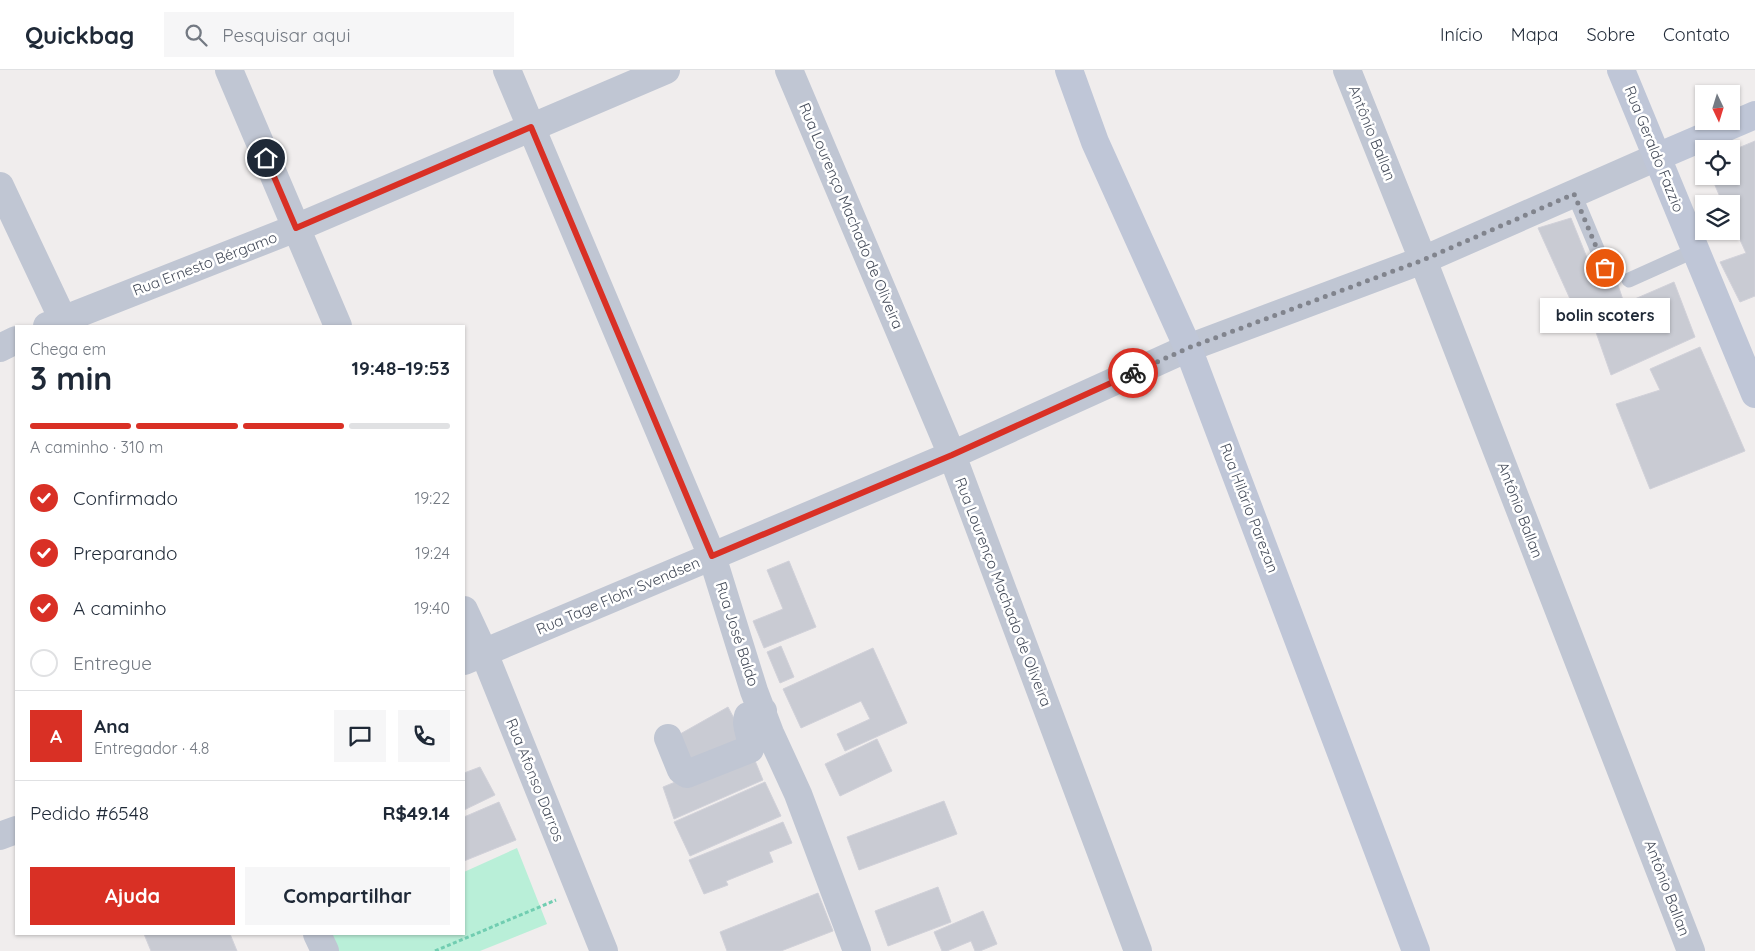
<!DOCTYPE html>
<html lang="pt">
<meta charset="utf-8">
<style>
:root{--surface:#fff;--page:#f6f6f7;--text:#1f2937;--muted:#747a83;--line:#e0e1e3;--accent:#d93025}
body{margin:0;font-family:Quicksand,sans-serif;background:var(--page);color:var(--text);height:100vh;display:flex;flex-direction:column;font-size:19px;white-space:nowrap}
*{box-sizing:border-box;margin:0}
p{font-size:16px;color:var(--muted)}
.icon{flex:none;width:28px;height:28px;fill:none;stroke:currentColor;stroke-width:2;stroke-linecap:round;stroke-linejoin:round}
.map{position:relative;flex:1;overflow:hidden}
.side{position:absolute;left:15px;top:255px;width:450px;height:610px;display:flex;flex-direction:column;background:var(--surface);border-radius:0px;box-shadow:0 1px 4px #0004}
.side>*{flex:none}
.needle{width:32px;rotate:176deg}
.tools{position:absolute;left:1695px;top:15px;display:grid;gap:10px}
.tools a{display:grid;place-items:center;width:45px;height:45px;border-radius:0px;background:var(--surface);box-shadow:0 1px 4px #0004;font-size:25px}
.pin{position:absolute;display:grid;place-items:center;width:42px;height:42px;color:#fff;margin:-21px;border:2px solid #fff;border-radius:50%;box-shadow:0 1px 5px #0007}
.courier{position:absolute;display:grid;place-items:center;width:50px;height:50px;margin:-25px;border:4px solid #d93025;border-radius:50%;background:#fff;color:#222;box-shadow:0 1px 6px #0007}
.bubble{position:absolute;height:35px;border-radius:0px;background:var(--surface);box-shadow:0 1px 4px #0004;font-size:16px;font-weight:700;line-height:35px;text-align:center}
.headline em{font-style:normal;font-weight:700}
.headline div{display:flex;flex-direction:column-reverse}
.headline{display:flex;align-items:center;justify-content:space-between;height:85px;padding:0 15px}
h1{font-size:32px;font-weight:700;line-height:38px}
.bar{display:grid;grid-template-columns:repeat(4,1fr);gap:8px 5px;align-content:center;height:60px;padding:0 15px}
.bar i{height:6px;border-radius:4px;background:var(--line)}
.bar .current{background:var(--accent)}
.bar p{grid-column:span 4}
.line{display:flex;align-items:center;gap:12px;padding:0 15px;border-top:1px solid var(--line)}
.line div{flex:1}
.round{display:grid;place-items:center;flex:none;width:52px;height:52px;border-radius:0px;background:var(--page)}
ol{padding:0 15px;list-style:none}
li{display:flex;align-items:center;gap:15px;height:55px}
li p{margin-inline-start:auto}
li .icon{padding:5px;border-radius:50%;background:var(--accent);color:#fff;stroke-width:4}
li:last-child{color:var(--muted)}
li i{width:28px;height:28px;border:2px solid var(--line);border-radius:50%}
.primary-button{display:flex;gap:10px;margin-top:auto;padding:10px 15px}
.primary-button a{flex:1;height:58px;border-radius:0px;background:var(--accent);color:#fff;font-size:20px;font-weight:700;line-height:58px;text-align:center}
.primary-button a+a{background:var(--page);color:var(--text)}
header{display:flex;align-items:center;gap:30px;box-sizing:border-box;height:70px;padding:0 25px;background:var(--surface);border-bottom:1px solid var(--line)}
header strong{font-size:24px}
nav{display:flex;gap:28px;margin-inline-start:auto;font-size:18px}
.search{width:350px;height:45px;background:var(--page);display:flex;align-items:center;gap:12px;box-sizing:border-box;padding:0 18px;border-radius:0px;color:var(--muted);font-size:19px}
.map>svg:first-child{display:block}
</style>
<header>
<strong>Quickbag</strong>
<div class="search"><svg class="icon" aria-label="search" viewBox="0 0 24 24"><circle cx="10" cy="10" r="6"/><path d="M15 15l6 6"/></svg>Pesquisar aqui</div>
<nav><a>Início</a><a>Mapa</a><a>Sobre</a><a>Contato</a></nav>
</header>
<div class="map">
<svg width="1755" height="881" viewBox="0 0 1755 881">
<rect width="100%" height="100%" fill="#f0eded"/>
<path fill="#b9efd8" d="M517,778L547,854L480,881H336L329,864H464V802Z"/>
<path fill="#c9cbd3" stroke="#d1d1d9" d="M1755,71V226L1740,232L1720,192L1746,183L1731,150V134H1723L1711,106H1731V81Z
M1571,148L1596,210L1614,203L1623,230L1580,251L1538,158Z
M1674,212L1695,267L1611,305L1591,248Z
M1700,277L1745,381L1650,419L1616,334L1660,320L1650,299Z
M789,491L816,557L764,578L753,551L783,539L767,500Z
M781,576L794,607L780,613L767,582Z
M873,578L907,653L845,681L837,664L870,649L861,631L801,658L783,619Z
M728,637L749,677L686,701L673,668Z
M877,669L892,701L840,726L825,694Z
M751,681L763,710L674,749L663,717Z
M480,697L495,725L464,740V703Z
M765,712L781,746L690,786L674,752Z
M944,731L957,764L859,800L847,767Z
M499,732L516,770L464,791V747Z
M783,752L792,773L769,782L773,792L726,811L728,815L704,824L689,790Z
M938,817L951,852L888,876L875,841Z
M818,823L833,861L781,881H727L720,862Z
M983,841L997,874L980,881H975L971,871L947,881H942L934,862Z
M144,864H230L237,881H151Z"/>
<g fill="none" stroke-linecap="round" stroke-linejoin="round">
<path stroke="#71cdb1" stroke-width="3" stroke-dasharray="4 2.5" stroke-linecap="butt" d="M435,881L556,830"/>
<path stroke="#c0c6d3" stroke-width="15" d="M1574,124L1605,198
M1629,210L1696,180"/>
<path stroke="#c0c6d3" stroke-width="28" d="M229,0L338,256
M507,0L712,486L754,621L770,663L798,724L857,881
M789,0L952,385L1138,881
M1347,0L1423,190L1691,881
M0,116L66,256
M47,256L296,158L666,0
M0,278L16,270
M464,540L484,583L604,881
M464,591L952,385L1188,278L1423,190L1657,87
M668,668L681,700L687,704L750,679C754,669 744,657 748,646L763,641
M0,766L16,760
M317,864L325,881"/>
<path stroke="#bfc6d7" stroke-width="28" d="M1069,0L1095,72L1188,278L1416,881
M1621,0L1755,324
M1657,87L1755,45"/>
</g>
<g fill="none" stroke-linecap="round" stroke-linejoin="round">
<path stroke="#81848d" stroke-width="5" stroke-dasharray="0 9" d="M1133,303L1188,278L1423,190L1574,124L1605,198"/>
<path stroke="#d93025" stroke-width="6" d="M266,88L296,158L531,57L712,486L952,385L1133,303"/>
</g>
<g text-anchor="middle" stroke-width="5" stroke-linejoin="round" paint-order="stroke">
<g font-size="15" fill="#454c5a" stroke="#fff">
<text transform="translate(1372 63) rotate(68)" y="5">Antônio Ballan</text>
<text transform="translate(1654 79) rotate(68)" y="5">Rua Geraldo Fazzio</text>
<text transform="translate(851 146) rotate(67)" y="5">Rua Lourenço Machado de Oliveira</text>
<text transform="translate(205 194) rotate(-21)" y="5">Rua Ernesto Bérgamo</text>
<text transform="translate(1249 438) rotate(69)" y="5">Rua Hilário Parezan</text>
<text transform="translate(1520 440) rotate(69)" y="5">Antônio Ballan</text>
<text transform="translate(1003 522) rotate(69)" y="5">Rua Lourenço Machado de Oliveira</text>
<text transform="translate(618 526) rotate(-23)" y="5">Rua Tage Flohr Svendsen</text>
<text transform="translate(737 564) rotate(72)" y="5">Rua José Baldo</text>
<text transform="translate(535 710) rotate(68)" y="5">Rua Afonso Darros</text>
<text transform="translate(1667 818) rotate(69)" y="5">Antônio Ballan</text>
</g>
</g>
</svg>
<div class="tools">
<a><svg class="needle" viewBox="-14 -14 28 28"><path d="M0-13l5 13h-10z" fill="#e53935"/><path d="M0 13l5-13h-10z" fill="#747a83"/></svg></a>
<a><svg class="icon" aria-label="locate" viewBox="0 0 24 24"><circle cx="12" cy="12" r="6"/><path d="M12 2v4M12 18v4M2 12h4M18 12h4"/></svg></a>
<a><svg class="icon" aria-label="layers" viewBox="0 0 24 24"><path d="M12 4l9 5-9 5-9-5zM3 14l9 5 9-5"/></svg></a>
</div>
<div class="pin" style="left:1605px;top:198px;background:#ea580c"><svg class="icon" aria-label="bag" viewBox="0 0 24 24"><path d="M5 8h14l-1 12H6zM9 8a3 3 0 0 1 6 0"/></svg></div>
<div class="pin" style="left:266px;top:88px;background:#1f2937"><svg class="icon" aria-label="home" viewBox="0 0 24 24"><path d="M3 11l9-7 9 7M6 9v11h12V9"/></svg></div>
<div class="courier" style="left:1133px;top:303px"><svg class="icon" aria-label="bike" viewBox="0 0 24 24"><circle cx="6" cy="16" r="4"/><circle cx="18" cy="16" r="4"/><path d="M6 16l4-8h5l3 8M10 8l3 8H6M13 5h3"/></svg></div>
<div class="bubble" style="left:1540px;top:228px;width:130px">bolin scoters</div>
<section class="side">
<div class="headline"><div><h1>3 min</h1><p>Chega em</p></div><em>19:48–19:53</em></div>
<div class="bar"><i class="current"></i><i class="current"></i><i class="current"></i><i></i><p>A caminho · 310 m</p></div>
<ol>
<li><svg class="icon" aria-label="check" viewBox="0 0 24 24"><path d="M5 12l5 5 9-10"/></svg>Confirmado<p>19:22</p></li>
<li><svg class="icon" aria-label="check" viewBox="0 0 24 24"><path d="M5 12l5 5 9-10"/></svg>Preparando<p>19:24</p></li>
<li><svg class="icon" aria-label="check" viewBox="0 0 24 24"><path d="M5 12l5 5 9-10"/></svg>A caminho<p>19:40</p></li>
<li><i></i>Entregue</li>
</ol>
<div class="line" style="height:90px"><b class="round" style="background:var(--accent);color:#fff">A</b><div><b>Ana</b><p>Entregador · 4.8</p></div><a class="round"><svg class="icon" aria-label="chat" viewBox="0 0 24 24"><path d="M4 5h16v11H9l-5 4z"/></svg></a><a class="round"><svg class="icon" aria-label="phone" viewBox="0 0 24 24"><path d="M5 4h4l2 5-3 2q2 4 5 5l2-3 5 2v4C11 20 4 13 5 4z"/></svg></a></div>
<div class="line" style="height:65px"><div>Pedido #6548</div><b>R$49.14</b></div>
<div class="primary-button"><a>Ajuda</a><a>Compartilhar</a></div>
</section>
</div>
